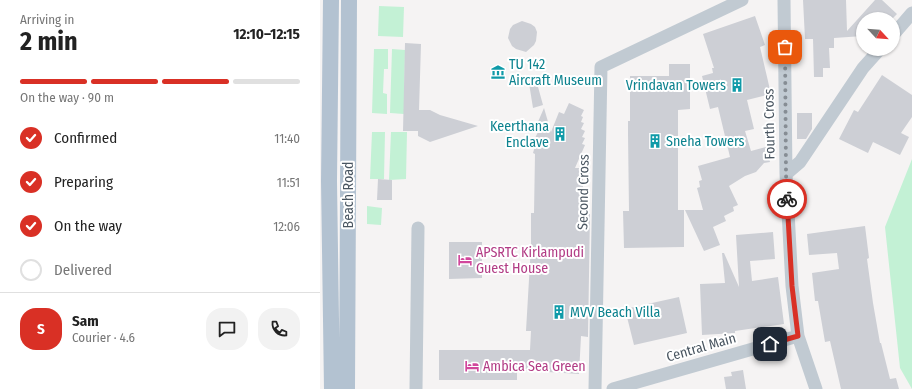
<!DOCTYPE html>
<meta charset="utf-8">
<style>
:root{--surface:#fff;--page:#f2f2f2;--text:#222;--muted:#767676;--line:#e0e0e0;--accent:#d93025}
body{margin:0;font-family:"Fira Sans Condensed",sans-serif;background:var(--page);color:var(--text);height:100vh;display:flex;flex-direction:column;font-size:15px;white-space:nowrap}
*{box-sizing:border-box;margin:0}
p{font-size:13px;color:var(--muted)}
.icon{flex:none;width:22px;height:22px;fill:none;stroke:currentColor;stroke-width:2;stroke-linecap:round;stroke-linejoin:round}
.map{position:relative;flex:1;overflow:hidden}
.panel{display:flex;flex-direction:column;background:var(--surface);width:320px}
.panel>*{flex:none}
.needle{width:26px;rotate:116deg}
.controls{position:absolute;left:536px;top:12px;display:grid;gap:8px}
.controls a{display:grid;place-items:center;width:44px;height:44px;border-radius:50%;background:var(--surface);box-shadow:0 1px 3px #0004;font-size:20px}
.pin{position:absolute;display:grid;place-items:center;width:34px;height:34px;color:#fff;margin:-17px;border-radius:8px;box-shadow:0 2px 6px #0006}
.courier{position:absolute;display:grid;place-items:center;width:40px;height:40px;margin:-20px;border:3px solid #d93025;border-radius:50%;background:#fff;color:#222;box-shadow:0 1px 5px #0007}
.overview em{font-style:normal;font-weight:700}
.overview div{display:flex;flex-direction:column-reverse}
.overview{display:flex;align-items:center;justify-content:space-between;height:68px;padding:0 20px}
h1{font-size:26px;font-weight:700;line-height:30px}
.bar{display:grid;grid-template-columns:repeat(4,1fr);gap:6px 4px;align-content:center;height:48px;padding:0 20px}
.bar i{height:5px;border-radius:3px;background:var(--line)}
.bar .on{background:var(--accent)}
.bar p{grid-column:span 4}
.line{display:flex;align-items:center;gap:10px;padding:0 20px;border-top:1px solid var(--line)}
.line div{flex:1}
.round{display:grid;place-items:center;flex:none;width:42px;height:42px;border-radius:16px;background:var(--page)}
ol{padding:0 20px;list-style:none}
li{display:flex;align-items:center;gap:12px;height:44px}
li p{margin-inline-start:auto}
li .icon{padding:4px;border-radius:50%;background:var(--accent);color:#fff;stroke-width:4}
li:last-child{color:var(--muted)}
li i{width:22px;height:22px;border:2px solid var(--line);border-radius:50%}
main{display:flex;flex:1;min-height:0}
.map>svg:first-child{display:block}
</style>
<main>
<section class="panel">
<div class="overview"><div><h1>2 min</h1><p>Arriving in</p></div><em>12:10–12:15</em></div>
<div class="bar"><i class="on"></i><i class="on"></i><i class="on"></i><i></i><p>On the way · 90 m</p></div>
<ol>
<li><svg class="icon" aria-label="check" viewBox="0 0 24 24"><path d="M5 12l5 5 9-10"/></svg>Confirmed<p>11:40</p></li>
<li><svg class="icon" aria-label="check" viewBox="0 0 24 24"><path d="M5 12l5 5 9-10"/></svg>Preparing<p>11:51</p></li>
<li><svg class="icon" aria-label="check" viewBox="0 0 24 24"><path d="M5 12l5 5 9-10"/></svg>On the way<p>12:06</p></li>
<li><i></i>Delivered</li>
</ol>
<div class="line" style="height:72px"><b class="round" style="background:var(--accent);color:#fff">S</b><div><b>Sam</b><p>Courier · 4.6</p></div><a class="round"><svg class="icon" aria-label="chat" viewBox="0 0 24 24"><path d="M4 5h16v11H9l-5 4z"/></svg></a><a class="round"><svg class="icon" aria-label="phone" viewBox="0 0 24 24"><path d="M5 4h4l2 5-3 2q2 4 5 5l2-3 5 2v4C11 20 4 13 5 4z"/></svg></a></div>
</section>
<div class="map">
<svg width="592" height="389" viewBox="0 0 592 389">
<rect width="100%" height="100%" fill="#f5f3f3"/>
<path fill="#c3f1d5" d="M59,6L84,7L83,37L58,36Z
M54,49H68V69H64L63,93L67,94V114L52,113Z
M72,49L85,50L84,114L70,113Z
M52,132H65L64,179H50Z
M71,132H87L86,179L69,180Z
M592,159V389L580,368L565,227Z
M47,206L62,208L61,225L47,224Z"/>
<path fill="#cdcfd5" d="M483,0H526L527,31L555,0H562L577,14L572,19H543V36L514,38V48H509L510,68H503V77H494L493,39H485Z
M435,16L445,45L440,47L451,94L427,100L434,129L425,131L431,151L446,147L450,162L444,163L436,172L425,176L409,186L418,205L413,207L414,211L404,216L406,221L393,227L400,245L384,251L365,210H383L377,188L380,187L379,181L382,180L378,166L410,157L398,107L390,109L382,76L393,73L392,68H394L383,34Z
M202,21L211,24L215,27L217,32L216,41L214,45L206,52L196,49L192,46L188,38L190,29L193,25Z
M85,43L101,44L99,110H110L120,115L158,126L110,142L98,136V131H83Z
M349,64H370V109L358,110V210H364V247L304,248L303,211H309L308,134V121H310V76H349Z
M562,75L592,95V117L581,133L589,137L580,155L553,142L548,153L519,139L534,110L538,112Z
M215,76L223,105L213,108L208,77Z
M249,103L264,110L261,116L263,117L261,122L264,123L261,129L265,131L262,137L265,138L262,144L265,145L255,168H263V214H270L268,337L261,336L259,374L197,370V380H119V350H210L211,331H206L211,245V213H214L215,154L213,153L217,139L215,138L218,132L214,131L224,108L231,132L239,112L244,114Z
M477,113H492V129L486,139H477Z
M58,179L72,180V200H57Z
M545,226L549,258L547,259L553,303L560,343H561L570,379L576,378L579,389H521L510,341L505,342L498,301H495L492,273L519,269L517,253L489,255L487,234Z
M453,232L455,259L430,261L432,281L458,277L464,324L415,331V333L382,335L380,284L405,283L402,253H404L419,287L416,235Z
M129,242H162V278L129,279Z
M359,297L367,333L314,345L305,309Z
M423,370L426,389H406L404,377L412,376L411,372Z"/>
<g fill="none" stroke-linecap="round" stroke-linejoin="round">
<path stroke="#c1cad2" stroke-width="13" d="M464,0L466,174L472,286L478,336L496,389
M573,35L592,13
M466,174L480,162L543,68L560,49
M96,389L98,228
M275,389L281,67L422,0
M293,389L478,336"/>
<path stroke="#b3c2d1" stroke-width="16" d="M11,0L9,181L12,389
M27,389L29,0"/>
</g>
<g fill="none" stroke-linecap="round" stroke-linejoin="round">
<path stroke="#868d94" stroke-width="4" stroke-dasharray="0 7.2" d="M465,47L466,174L467,199"/>
<path stroke="#d93025" stroke-width="5" d="M450,344L478,336L472,286L467,199"/>
</g>
<defs>
<symbol id="museum-bare" viewBox="-9 -9 18 18"><path d="M0-6L6-3V-2H-6V-3ZM-5-1h2V3h-2ZM-1-1h2V3h-2ZM3-1h2V3H3ZM-6 4H6V6H-6Z" fill="#0f9aa8" stroke="#fff" stroke-width="2.5" paint-order="stroke"/></symbol>
<symbol id="building-bare" viewBox="-9 -9 18 18"><path d="M-4-6H4V6H1V3H-1V6H-4ZM-2.5-4.3h1.7v1.8h-1.7ZM.8-4.3h1.7v1.8H.8ZM-2.5-1h1.7V.8h-1.7ZM.8-1h1.7V.8H.8Z" fill="#0f9aa8" stroke="#fff" stroke-width="2.5" paint-order="stroke"/></symbol>
<symbol id="hotel-bare" viewBox="-9 -9 18 18"><path d="M-6-4.5h1.5V1H6V5H4.5V3h-9V5H-6ZM-4 0a1.8 1.8 0 1 1 3.6 0ZM.5 0V-2.5h3Q6-2.5 6 0Z" fill="#d1479c" stroke="#fff" stroke-width="2.5" paint-order="stroke"/></symbol>
</defs>
<g fill-rule="evenodd">
<use href="#museum-bare" x="168" y="62" width="20" height="20"/>
<use href="#building-bare" x="407" y="75" width="20" height="20"/>
<use href="#building-bare" x="230" y="124" width="20" height="20"/>
<use href="#building-bare" x="325" y="131" width="20" height="20"/>
<use href="#hotel-bare" x="135" y="250" width="20" height="20"/>
<use href="#building-bare" x="229" y="302" width="20" height="20"/>
<use href="#hotel-bare" x="142" y="356" width="20" height="20"/>
</g>
<g text-anchor="middle" stroke-width="4" stroke-linejoin="round" paint-order="stroke">
<g font-size="14" fill="#0d838f" stroke="#fff" text-anchor="start">
<text x="189" y="69">TU 142<tspan x="189" dy="16">Aircraft Museum</tspan></text>
<text x="406" y="90" text-anchor="end">Vrindavan Towers</text>
<text x="229" y="131" text-anchor="end">Keerthana<tspan x="229" dy="16">Enclave</tspan></text>
<text x="346" y="146">Sneha Towers</text>
<text x="250" y="317">MVV Beach Villa</text>
</g>
<g font-size="14" fill="#4a5661" stroke="#fff">
<text transform="translate(449 124) rotate(-91)" y="5">Fourth Cross</text>
<text transform="translate(263 192) rotate(-89)" y="5">Second Cross</text>
<text transform="translate(28 195) rotate(-90)" y="5">Beach Road</text>
<text transform="translate(381 347) rotate(-16)" y="5">Central Main</text>
</g>
<g font-size="14" fill="#b23c85" stroke="#fff" text-anchor="start">
<text x="156" y="257">APSRTC Kirlampudi<tspan x="156" dy="16">Guest House</tspan></text>
<text x="163" y="371">Ambica Sea Green</text>
</g>
</g>
</svg>
<div class="controls">
<a><svg class="needle" viewBox="-14 -14 28 28"><path d="M0-13l5 13h-10z" fill="#e53935"/><path d="M0 13l5-13h-10z" fill="#767676"/></svg></a>
</div>
<div class="pin" style="left:465px;top:47px;background:#ea580c"><svg class="icon" aria-label="bag" viewBox="0 0 24 24"><path d="M5 8h14l-1 12H6zM9 8a3 3 0 0 1 6 0"/></svg></div>
<div class="pin" style="left:450px;top:344px;background:#1f2937"><svg class="icon" aria-label="home" viewBox="0 0 24 24"><path d="M3 11l9-7 9 7M6 9v11h12V9"/></svg></div>
<div class="courier" style="left:467px;top:199px"><svg class="icon" aria-label="bike" viewBox="0 0 24 24"><circle cx="6" cy="16" r="4"/><circle cx="18" cy="16" r="4"/><path d="M6 16l4-8h5l3 8M10 8l3 8H6M13 5h3"/></svg></div>
</div>
</main>
